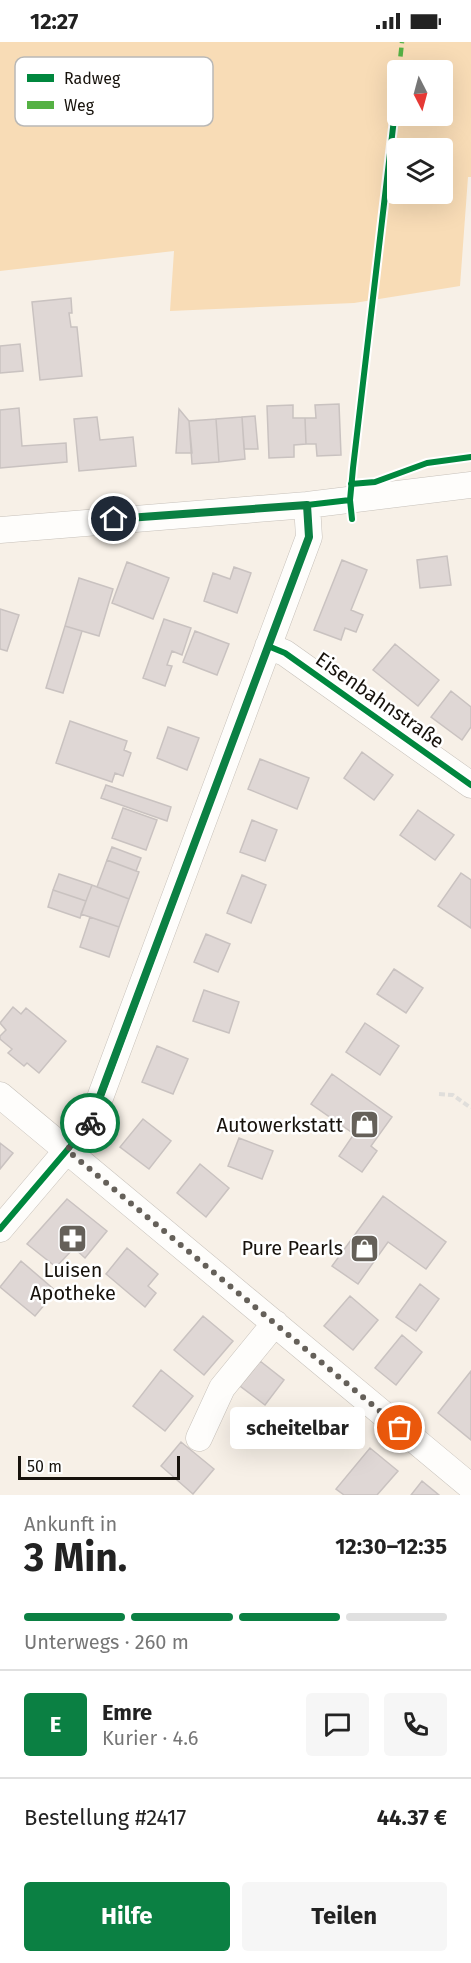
<!DOCTYPE html>
<html lang="de">
<meta charset="utf-8">
<style>
:root{--surface:#fff;--page:#f6f6f6;--text:#222;--muted:#767676;--line:#e0e0e0;--accent:#0b8043}
body{margin:0;font-family:"Fira Sans",sans-serif;background:var(--page);color:var(--text);height:100vh;display:flex;flex-direction:column;font-size:22px;white-space:nowrap}
*{box-sizing:border-box;margin:0}
p{font-size:20px;color:var(--muted)}
.icon{flex:none;width:33px;height:33px;fill:none;stroke:currentColor;stroke-width:2;stroke-linecap:round;stroke-linejoin:round}
.map{position:relative;height:1453px;overflow:hidden}
.drawer{display:flex;flex-direction:column;background:var(--surface);flex:1}
.drawer>*{flex:none}
.needle{width:39px;rotate:174deg}
.tools{position:absolute;left:387px;top:18px;display:grid;gap:12px}
.tools a{display:grid;place-items:center;width:66px;height:66px;border-radius:6px;background:var(--surface);box-shadow:0 6px 24px #0002;font-size:30px}
.scale{position:absolute;left:18px;bottom:15px;width:162px;box-sizing:border-box;padding-left:6px;border:3px solid #17120c;border-top:0;font-size:16px;line-height:21px;white-space:nowrap;color:#17120c;-webkit-text-stroke:4px #fff;paint-order:stroke}
.pin{position:absolute;display:grid;place-items:center;width:51px;height:51px;color:#fff;margin:-26px;border:3px solid #fff;border-radius:50%;box-shadow:0 2px 6px #0007}
.courier{position:absolute;display:grid;place-items:center;width:60px;height:60px;margin:-30px;border:4px solid #0b8043;border-radius:50%;background:#fff;color:#222;box-shadow:0 2px 8px #0007}
.bubble{position:absolute;height:42px;border-radius:6px;background:var(--surface);box-shadow:0 6px 24px #0002;font-size:20px;font-weight:700;line-height:42px;text-align:center}
.headline em{font-style:normal;font-weight:700}
.headline div{display:flex;flex-direction:column-reverse}
.headline{display:flex;align-items:center;justify-content:space-between;height:102px;padding:0 24px}
h1{font-size:39px;font-weight:700;line-height:45px}
.bar{display:grid;grid-template-columns:repeat(4,1fr);gap:9px 6px;align-content:center;height:72px;padding:0 24px}
.bar i{height:8px;border-radius:4px;background:var(--line)}
.bar .current{background:var(--accent)}
.bar p{grid-column:span 4}
.line{display:flex;align-items:center;gap:15px;padding:0 24px;border-top:2px solid var(--line)}
.line div{flex:1}
.round{display:grid;place-items:center;flex:none;width:63px;height:63px;border-radius:6px;background:var(--page)}
.cta{display:flex;gap:12px;margin-top:auto;padding:12px 24px}
.cta a{flex:1;height:69px;border-radius:6px;background:var(--accent);color:#fff;font-size:24px;font-weight:700;line-height:69px;text-align:center}
.cta a+a{background:var(--page);color:var(--text)}
.status{display:flex;justify-content:space-between;align-items:center;height:42px;padding:0 30px;background:var(--surface);direction:ltr}
.status svg{height:16px;fill:currentColor}
.map>svg:first-child{display:block}
</style>
<div class="status"><b>12:27</b><svg viewBox="0 0 49 12"><path d="M0 12V9h3v3zM5 12V6h3v6zM10 12V3h3v9zM15 12V0h3v12zM26 1h20v11H26zM47 4h2v5h-2z"/></svg></div>
<div class="map">
<svg width="471" height="1453" viewBox="0 0 471 1453">
<rect width="100%" height="100%" fill="#f7f0e7"/>
<path fill="#f8dcb6" fill-rule="evenodd" d="M0,0H471V135H468L460,244L354,261L170,269L174,209L0,229ZM398,28H442V74H398ZM398,106H442V152H398Z"/>
<path fill="#dfd7d5" stroke="#c9c2c0" stroke-width="1.5" d="M71,256L72,271H69L71,285H77L82,334L40,338L32,260Z
M20,302L23,329L0,331V304Z
M339,362L341,413L317,414L316,402H306L305,376H316L315,363Z
M293,363V376H305L306,402L294,403V415L269,416L267,364Z
M19,366L22,404L66,401L67,420L0,426V368Z
M179,367L189,379L192,411H176Z
M255,374L258,407H244L242,375Z
M97,375L100,398L133,395L136,424L79,429L74,377Z
M242,375L245,417L219,420L216,377Z
M216,377L219,420L192,422L189,379Z
M447,514L451,543L420,546L417,518Z
M342,518L367,528L351,568L363,573L356,590L345,586L341,598L314,588Z
M127,520L169,536L153,577L112,561Z
M234,525L251,531L237,571L204,559L213,531L230,537Z
M79,536L113,547L99,594L65,584Z
M0,567L19,573L7,609L0,607Z
M164,577L191,586L182,613L172,609L167,623L172,624L165,644L143,636Z
M65,584L82,589L63,651L46,646Z
M195,589L229,602L217,633L183,620Z
M395,602L439,638L418,664L373,628Z
M451,649L471,665V685L462,698L431,675Z
M70,679L127,699L124,708L131,711L123,734L115,731L112,740L56,721Z
M168,685L199,696L187,728L157,716Z
M362,710L393,733L374,758L344,736Z
M260,717L309,736L297,767L248,747Z
M106,743L171,765L167,779L101,756Z
M123,766L157,778L146,808L112,796Z
M418,768L454,793L435,818L400,793Z
M252,778L277,788L265,819L240,810Z
M112,805L141,816L136,829L107,818Z
M107,818L139,830L129,857L97,845Z
M461,831L471,838V886L438,864Z
M59,832L92,843L86,859L53,848Z
M242,833L266,843L251,881L227,871Z
M92,843L129,857L119,885L81,872Z
M53,848L86,859L80,876L48,865Z
M90,875L119,885L109,915L80,905Z
M206,892L230,902L218,930L194,920Z
M394,927L423,946L406,971L377,952Z
M204,948L239,960L229,991L193,979Z
M13,965L21,972L26,966L66,999L39,1031L27,1021L24,1024L8,1011L12,1007L0,997V994L6,988L0,981Z
M365,981L399,1004L380,1033L346,1010Z
M157,1004L188,1017L173,1052L142,1040Z
M332,1032L392,1075L371,1104L377,1109L362,1130L339,1114L354,1092L311,1062Z
M143,1077L171,1099L149,1127L120,1105Z
M239,1096L273,1109L262,1137L228,1124Z
M0,1101L13,1111L0,1127Z
M200,1122L229,1146L206,1175L177,1151Z
M383,1154L446,1200L426,1227L388,1200L358,1242L332,1224Z
M67,1157L107,1189L85,1216L74,1206L56,1225L27,1202Z
M127,1206L158,1232L148,1244L156,1251L145,1265L106,1232Z
M21,1219L56,1249L35,1274L0,1245Z
M420,1242L439,1257L416,1289L396,1275Z
M350,1254L378,1278L353,1308L324,1284Z
M203,1274L233,1299L204,1333L174,1308Z
M402,1293L422,1310L396,1343L375,1326Z
M260,1319L284,1338L265,1363L240,1344Z
M161,1328L193,1354L165,1389L133,1364Z
M471,1329V1398L438,1371Z
M181,1400L214,1427L193,1452L161,1424Z
M370,1406L398,1429L377,1453H344L336,1447Z
M422,1439L439,1453H411Z"/>
<g fill="none" stroke-linecap="round" stroke-linejoin="round">
<defs>
<path id="minor" d="M0,488L307,463L471,443
M268,604L285,611L471,743
M0,1053L471,1445
M0,1187L91,1080L309,495L307,463
M199,1396L222,1346L275,1281"/>
</defs>
<use href="#minor" stroke="#c7c1ba" stroke-width="27"/>
<path stroke="#e0dedb" stroke-width="4" stroke-dasharray="6 3" stroke-linecap="butt" d="M439,1052L453,1053L471,1066"/>
<use href="#minor" stroke="#fefdfb" stroke-width="26"/>
<path stroke="#55b144" stroke-width="4.5" stroke-dasharray="9 4.5" stroke-linecap="butt" d="M399,28L402,0"/>
<defs>
<path id="cycleway" d="M351,442L375,440L427,421L471,415
M352,477L350,458L353,426L398,43
M268,604L285,611L471,743
M0,1187L91,1080L309,495L307,463L350,458"/>
</defs>
<use href="#cycleway" stroke="#fff" stroke-width="10"/>
<use href="#cycleway" stroke="#00873e" stroke-width="6"/>
</g>
<g fill="none" stroke-linecap="round" stroke-linejoin="round">
<path stroke="#656059" stroke-width="6" stroke-dasharray="0 10.8" d="M90,1081L67,1108L400,1386"/>
<path stroke="#0b8043" stroke-width="8" d="M90,1081L309,495L307,463L114,477"/>
</g>
<defs>
<symbol id="shop-square" viewBox="-11 -11 22 22"><rect x="-9" y="-9" width="18" height="18" rx="4" fill="#656059" stroke="#fff"/><path d="M-5-2.5h2.3a2.7 3.5 0 0 1 5.4 0H5L5.5 6h-11ZM-1.5-2.5h3a1.5 2.3 0 0 0-3 0Z" fill="#fff"/></symbol>
<symbol id="pharmacy-square" viewBox="-11 -11 22 22"><rect x="-9" y="-9" width="18" height="18" rx="4" fill="#656059" stroke="#fff"/><path d="M-2-6h4v4h4v4h-4v4h-4v-4h-4v-4h4Z" fill="#fff"/></symbol>
</defs>
<g fill-rule="evenodd">
<use href="#shop-square" x="348" y="1066" width="33" height="33"/>
<use href="#pharmacy-square" x="56" y="1180" width="33" height="33"/>
<use href="#shop-square" x="348" y="1190" width="33" height="33"/>
</g>
<g text-anchor="middle" stroke-width="5" stroke-linejoin="round" paint-order="stroke">
<g font-size="20" fill="#17120c" stroke="#fff">
<text transform="translate(380 658) rotate(35)" y="7">Eisenbahnstraße</text>
</g>
<g font-size="20" fill="#17120c" stroke="#fff" text-anchor="end">
<text x="343" y="1090">Autowerkstatt</text>
<text x="343" y="1213">Pure Pearls</text>
<text x="73" y="1235" text-anchor="middle">Luisen<tspan x="73" dy="23">Apotheke</tspan></text>
</g>
</g>
<rect x="15" y="15" width="198" height="69" rx="9" fill="#fff" stroke="#b9b8b6" stroke-width="1.5"/>
<rect x="27" y="32" width="27" height="8" fill="#00873e"/>
<rect x="27" y="59" width="27" height="8" fill="#55b144"/>
<g font-size="16" fill="#17120c">
<text x="64" y="42">Radweg</text>
<text x="64" y="69">Weg</text>
</g>
</svg>
<div class="tools">
<a><svg class="needle" viewBox="-14 -14 28 28"><path d="M0-13l5 13h-10z" fill="#e53935"/><path d="M0 13l5-13h-10z" fill="#767676"/></svg></a>
<a><svg class="icon" aria-label="layers" viewBox="0 0 24 24"><path d="M12 4l9 5-9 5-9-5zM3 14l9 5 9-5"/></svg></a>
</div>
<div class="scale">50 m</div>
<div class="pin" style="left:400px;top:1386px;background:#ea580c"><svg class="icon" aria-label="bag" viewBox="0 0 24 24"><path d="M5 8h14l-1 12H6zM9 8a3 3 0 0 1 6 0"/></svg></div>
<div class="pin" style="left:114px;top:477px;background:#1f2937"><svg class="icon" aria-label="home" viewBox="0 0 24 24"><path d="M3 11l9-7 9 7M6 9v11h12V9"/></svg></div>
<div class="courier" style="left:90px;top:1081px"><svg class="icon" aria-label="bike" viewBox="0 0 24 24"><circle cx="6" cy="16" r="4"/><circle cx="18" cy="16" r="4"/><path d="M6 16l4-8h5l3 8M10 8l3 8H6M13 5h3"/></svg></div>
<div class="bubble" style="left:230px;top:1365px;width:135px">scheitelbar</div>
</div>
<section class="drawer">
<div class="headline"><div><h1>3 Min.</h1><p>Ankunft in</p></div><em>12:30–12:35</em></div>
<div class="bar"><i class="current"></i><i class="current"></i><i class="current"></i><i></i><p>Unterwegs · 260 m</p></div>
<div class="line" style="height:108px"><b class="round" style="background:var(--accent);color:#fff">E</b><div><b>Emre</b><p>Kurier · 4.6</p></div><a class="round"><svg class="icon" aria-label="chat" viewBox="0 0 24 24"><path d="M4 5h16v11H9l-5 4z"/></svg></a><a class="round"><svg class="icon" aria-label="phone" viewBox="0 0 24 24"><path d="M5 4h4l2 5-3 2q2 4 5 5l2-3 5 2v4C11 20 4 13 5 4z"/></svg></a></div>
<div class="line" style="height:78px"><div>Bestellung #2417</div><b>44.37 €</b></div>
<div class="cta"><a>Hilfe</a><a>Teilen</a></div>
</section>
